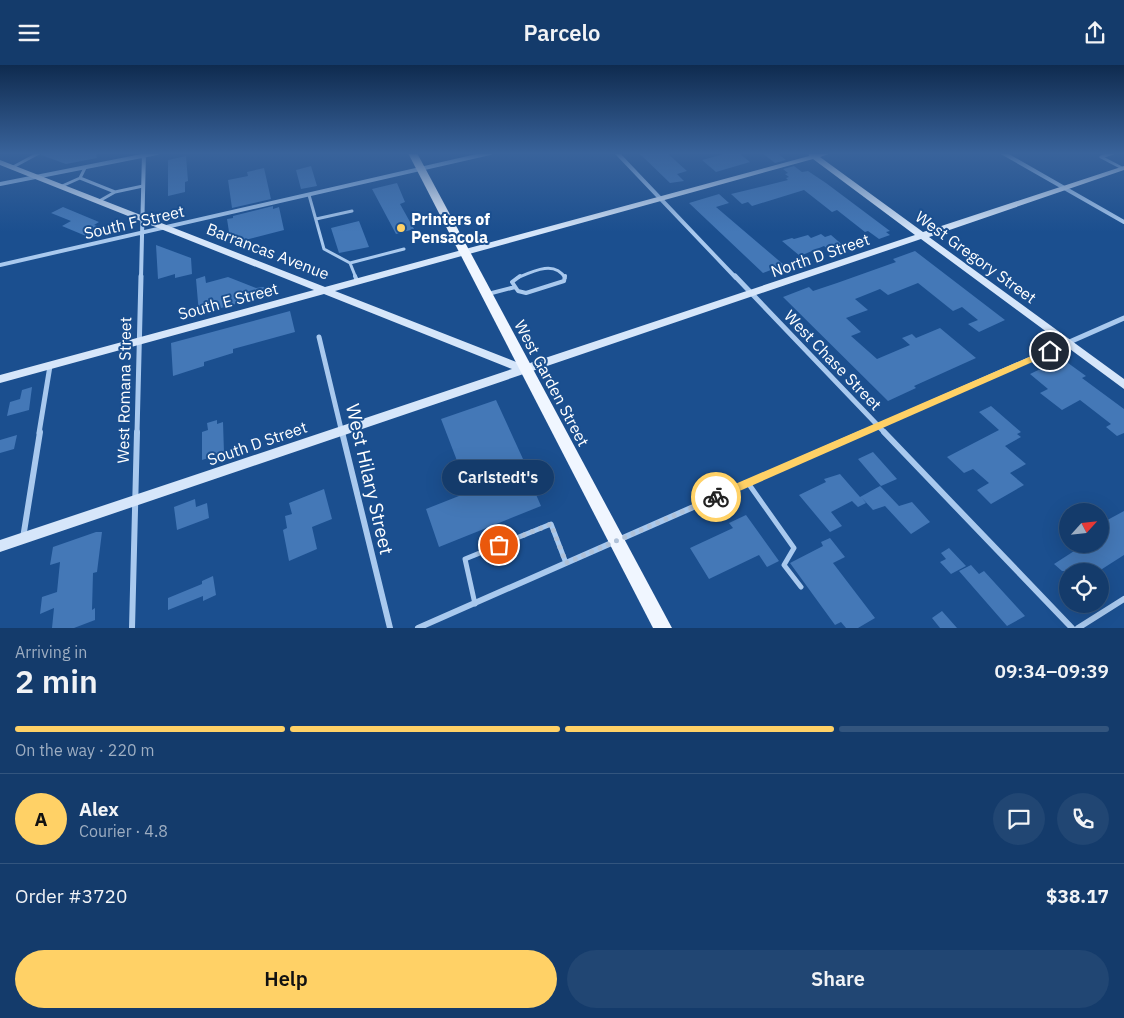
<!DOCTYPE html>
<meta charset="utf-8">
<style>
:root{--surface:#143b6b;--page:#214673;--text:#f1f3f6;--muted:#9dadc1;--line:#33557e;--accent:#ffd166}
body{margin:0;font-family:"IBM Plex Sans",sans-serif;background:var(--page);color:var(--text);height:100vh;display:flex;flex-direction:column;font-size:19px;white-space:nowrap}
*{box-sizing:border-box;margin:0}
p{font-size:16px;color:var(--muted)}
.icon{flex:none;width:28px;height:28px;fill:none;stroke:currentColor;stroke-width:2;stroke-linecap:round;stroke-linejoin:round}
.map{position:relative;height:563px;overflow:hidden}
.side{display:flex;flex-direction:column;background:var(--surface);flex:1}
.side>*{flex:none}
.needle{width:32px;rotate:63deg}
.tools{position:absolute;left:1059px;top:438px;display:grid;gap:10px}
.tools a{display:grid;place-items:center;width:50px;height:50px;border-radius:50%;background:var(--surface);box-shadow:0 5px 20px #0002,0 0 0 1px var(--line);font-size:25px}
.pin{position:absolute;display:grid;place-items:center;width:42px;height:42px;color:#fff;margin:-21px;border:2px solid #fff;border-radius:50%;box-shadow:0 1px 5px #0007}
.courier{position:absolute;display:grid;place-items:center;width:50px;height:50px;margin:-25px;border:4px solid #ffd166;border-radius:50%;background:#fff;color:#222;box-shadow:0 1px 6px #0007}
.bubble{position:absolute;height:35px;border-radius:18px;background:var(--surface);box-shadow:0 5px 20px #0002,0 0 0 1px var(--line);font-size:16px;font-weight:600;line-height:35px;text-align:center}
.headline em{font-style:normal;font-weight:600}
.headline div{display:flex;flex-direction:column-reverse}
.headline{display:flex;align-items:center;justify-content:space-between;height:85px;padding:0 15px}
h1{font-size:32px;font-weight:600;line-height:38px}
.bar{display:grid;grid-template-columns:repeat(4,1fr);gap:8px 5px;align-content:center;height:60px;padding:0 15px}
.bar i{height:6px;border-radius:4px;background:var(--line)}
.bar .selected{background:var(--accent)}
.bar p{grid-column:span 4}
.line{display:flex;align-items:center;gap:12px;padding:0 15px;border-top:1px solid var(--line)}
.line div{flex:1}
.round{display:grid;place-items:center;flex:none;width:52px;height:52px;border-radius:26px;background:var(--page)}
.cta{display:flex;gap:10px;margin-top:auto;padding:10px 15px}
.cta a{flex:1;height:58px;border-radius:30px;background:var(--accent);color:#111;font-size:20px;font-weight:600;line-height:58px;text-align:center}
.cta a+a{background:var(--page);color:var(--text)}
header{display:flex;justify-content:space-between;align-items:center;height:65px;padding:0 15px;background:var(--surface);font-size:22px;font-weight:600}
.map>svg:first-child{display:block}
</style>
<header><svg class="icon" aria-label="menu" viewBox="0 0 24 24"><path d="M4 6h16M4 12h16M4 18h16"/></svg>Parcelo<svg class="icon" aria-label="share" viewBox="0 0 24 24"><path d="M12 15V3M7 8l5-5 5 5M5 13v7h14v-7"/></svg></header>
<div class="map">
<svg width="1124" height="563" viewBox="0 0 1124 563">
<rect width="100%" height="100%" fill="#1b4f8f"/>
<path fill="#4478b7" d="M42,88H96L97,93L66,99L41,90Z
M639,88H667L687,106L677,109L684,116L670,118Z
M728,88H739L750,97L716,107L702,95Z
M762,88H777L786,95L775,98Z
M186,91L188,116L185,117V127L168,131V95Z
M311,101L317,121L301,124L296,105Z
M794,101L802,107L808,106L826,118L890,166L886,167L890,170L879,174L868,166L865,167L837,145L832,147L804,125L752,141L748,137L742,139L731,129L788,115L786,113L789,112L785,109L788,108L783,104Z
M264,103L271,134L232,143L228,115L248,111L247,107Z
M397,118L405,137L400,139L414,164L396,169L372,124Z
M719,129L729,138L716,142L784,200L763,208L689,138Z
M273,141V144L279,142L284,165L245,175L229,167L227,154L233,153V151Z
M63,142L99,157L94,160L100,162L86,171L62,161L71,156L51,148Z
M359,156L369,182L339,188L331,163Z
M821,169L825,172L831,170L846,183L832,188L824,181L800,191L782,176L792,173L794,174L808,170L811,173Z
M156,180L191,193L192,209L175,213V209L158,214Z
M915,186L1005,255L979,267L968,259L978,255L962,242L953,246L918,218L888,230L880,224L855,234L868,245L846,253L861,267L851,271L877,294L910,280L902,273L912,269L916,273L940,263L976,293L914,321L916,323L888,336L783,232L809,222L813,226L837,218L896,197L893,194Z
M205,211L206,218L228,212L256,223L263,222L276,228L199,249L196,214Z
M290,246L295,267L233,284V288L204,297V301L173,311L171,278Z
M1059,295L1065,300L1068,298L1086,311L1082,313L1124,344V368L1117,371L1106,362L1111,359L1080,335L1062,345L1040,328L1048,324L1030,309Z
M32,322L29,345L7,351L10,337L20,334L22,325Z
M496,335L523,394L521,395L541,441L439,482L426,444L469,427L441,354Z
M991,341L1021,367L1017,369L1021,372L1005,381L1026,399L1010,408L1024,420L991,439L977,425L989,418L973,404L964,408L947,392L999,365L979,347Z
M217,355V359L223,357L224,388L202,395V367L208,365L207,358Z
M17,370L14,384L0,388V375Z
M873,387L897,414L881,421L858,394Z
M840,409L860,432L880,421L899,441L912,437L930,457L911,469L885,441L873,445L862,433L866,438L858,442L852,436L831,447L842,461L830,467L799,430L826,417L824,414Z
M324,424L332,454L312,462L317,484L289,496L283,465L287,463L285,451L292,449L289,438Z
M195,434L196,442L207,438L209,453L177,465L174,442Z
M1124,446V490L1099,506H1062L1054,499L1085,479H1100V459Z
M746,450L779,496L767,502L759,490L709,514L690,483L733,463L729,458Z
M96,467H102L97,507L93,508L92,545L95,543V555L74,563H52L54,543L40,549L42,532L57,527L60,497L50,500L53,482Z
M830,473L845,492L833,498L875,553L858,563H846L841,557L835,560L790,498L823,481L821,477Z
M949,483L966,501L951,509L940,497L946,494L941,488Z
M971,500L979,509L984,506L1025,551L1007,561L959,506Z
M213,511L216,530L203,536V531L168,545V533L202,519V516Z
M942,546L957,563H940L932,553Z"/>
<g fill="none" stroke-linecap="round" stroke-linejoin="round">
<path stroke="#a9c9ee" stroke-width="3" d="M1101,92L1122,103
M1101,92L1113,88
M13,102L39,88
M80,113L115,127
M62,121L80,113L85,103
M309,130L324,184L350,198L356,213
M101,135L115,127L143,121
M316,154L352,146
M350,198L404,184
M517,213C533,206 555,195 565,213"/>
<path stroke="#a9c9ee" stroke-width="4" d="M355,211L357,216
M520,211L512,217L518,226L526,228L564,216L565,211
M488,229L515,222"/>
<path stroke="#a9c9ee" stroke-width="5" d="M748,418L794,483L784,500L801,522
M475,539L465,494L551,459L566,498"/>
<path stroke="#a9c9ee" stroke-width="4" d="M617,88L736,213
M1003,88L1124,157
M0,119L157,88
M0,200L490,88
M141,213L144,88"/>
<path stroke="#a9c9ee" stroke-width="5" d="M735,211L885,368
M319,272L342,368
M39,368L50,301
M137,368L141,211
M862,368L1124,253"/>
<path stroke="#a9c9ee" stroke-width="6" d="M342,367L390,563
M884,367L1072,563
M23,473L40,367
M132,563L137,367
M418,563L864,367
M1078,563L1124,534"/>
<path fill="#d6e6fa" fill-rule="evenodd" d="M808,88H831L820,92L923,167L1124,101V105L929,172L1124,314V324L921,174L0,487V475L512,304L324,229L0,318V310L314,225L0,100V95L325,222L809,91ZM813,94L915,170L524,300L335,226Z"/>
<path fill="#f0f6ff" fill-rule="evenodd" d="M408,88H417L672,563H653Z"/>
</g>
<linearGradient id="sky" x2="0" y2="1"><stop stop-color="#0f2b4f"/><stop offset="0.53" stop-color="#39639b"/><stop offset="1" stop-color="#39639b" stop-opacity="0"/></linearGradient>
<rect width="1124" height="167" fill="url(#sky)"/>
<path fill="#ffd166" d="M1050,283L1054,286L1053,288L719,435H712L711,432L712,429Z"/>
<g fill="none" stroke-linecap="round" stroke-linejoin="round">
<path stroke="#afc1d8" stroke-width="5" stroke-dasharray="0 9" d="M499,480L551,459L566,498L716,432"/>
</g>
<circle fill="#ffd166" stroke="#1b4f8f" stroke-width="2" cx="401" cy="163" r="5"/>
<g text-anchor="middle" stroke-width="4" stroke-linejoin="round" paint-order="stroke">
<g font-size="16" font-weight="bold" fill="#fff" stroke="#1b4f8f" text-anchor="start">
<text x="411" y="160">Printers of<tspan x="411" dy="18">Pensacola</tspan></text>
</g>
<g font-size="16" fill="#fff" stroke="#1b4f8f">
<text transform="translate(134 157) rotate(-13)" y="6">South F Street</text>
<text transform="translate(268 186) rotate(21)" y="6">Barrancas Avenue</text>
<text transform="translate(820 190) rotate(-19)" y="6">North D Street</text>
<text transform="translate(976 192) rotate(36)" y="6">West Gregory Street</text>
<text transform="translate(228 236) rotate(-15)" y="6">South E Street</text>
<text transform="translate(833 295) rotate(46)" y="6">West Chase Street</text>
<text transform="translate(552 318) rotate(62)" y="6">West Garden Street</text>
<text transform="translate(124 325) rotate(-89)" y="6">West Romana Street</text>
<text transform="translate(257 378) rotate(-19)" y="6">South D Street</text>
</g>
<g font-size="19" fill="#fff" stroke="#1b4f8f">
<text transform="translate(370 414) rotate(77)" y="7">West Hilary Street</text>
</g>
</g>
</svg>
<div class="tools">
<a><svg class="needle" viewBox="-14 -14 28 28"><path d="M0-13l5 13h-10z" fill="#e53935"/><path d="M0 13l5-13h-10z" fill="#9dadc1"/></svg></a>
<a><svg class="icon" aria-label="locate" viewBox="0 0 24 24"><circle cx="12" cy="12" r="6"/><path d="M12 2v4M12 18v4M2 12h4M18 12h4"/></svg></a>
</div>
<div class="pin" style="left:499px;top:480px;background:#ea580c"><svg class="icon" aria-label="bag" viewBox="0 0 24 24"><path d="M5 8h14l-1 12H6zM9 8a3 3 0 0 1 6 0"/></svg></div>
<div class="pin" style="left:1050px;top:286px;background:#1f2937"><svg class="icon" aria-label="home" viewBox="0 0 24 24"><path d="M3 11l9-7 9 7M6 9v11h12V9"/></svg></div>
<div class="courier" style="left:716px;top:432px"><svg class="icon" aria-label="bike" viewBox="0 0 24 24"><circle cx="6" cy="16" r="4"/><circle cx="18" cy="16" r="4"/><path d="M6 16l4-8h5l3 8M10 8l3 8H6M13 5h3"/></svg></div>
<div class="bubble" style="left:442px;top:395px;width:112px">Carlstedt's</div>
</div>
<section class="side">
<div class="headline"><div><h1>2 min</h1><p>Arriving in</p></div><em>09:34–09:39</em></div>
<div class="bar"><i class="selected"></i><i class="selected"></i><i class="selected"></i><i></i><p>On the way · 220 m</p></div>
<div class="line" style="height:90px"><b class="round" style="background:var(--accent);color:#111">A</b><div><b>Alex</b><p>Courier · 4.8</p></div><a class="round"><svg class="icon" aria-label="chat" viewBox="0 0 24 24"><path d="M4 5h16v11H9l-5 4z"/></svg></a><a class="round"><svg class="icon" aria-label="phone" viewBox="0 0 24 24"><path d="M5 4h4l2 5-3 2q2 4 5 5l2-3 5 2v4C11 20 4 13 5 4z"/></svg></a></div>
<div class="line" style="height:65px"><div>Order #3720</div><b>$38.17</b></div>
<div class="cta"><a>Help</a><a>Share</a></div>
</section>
